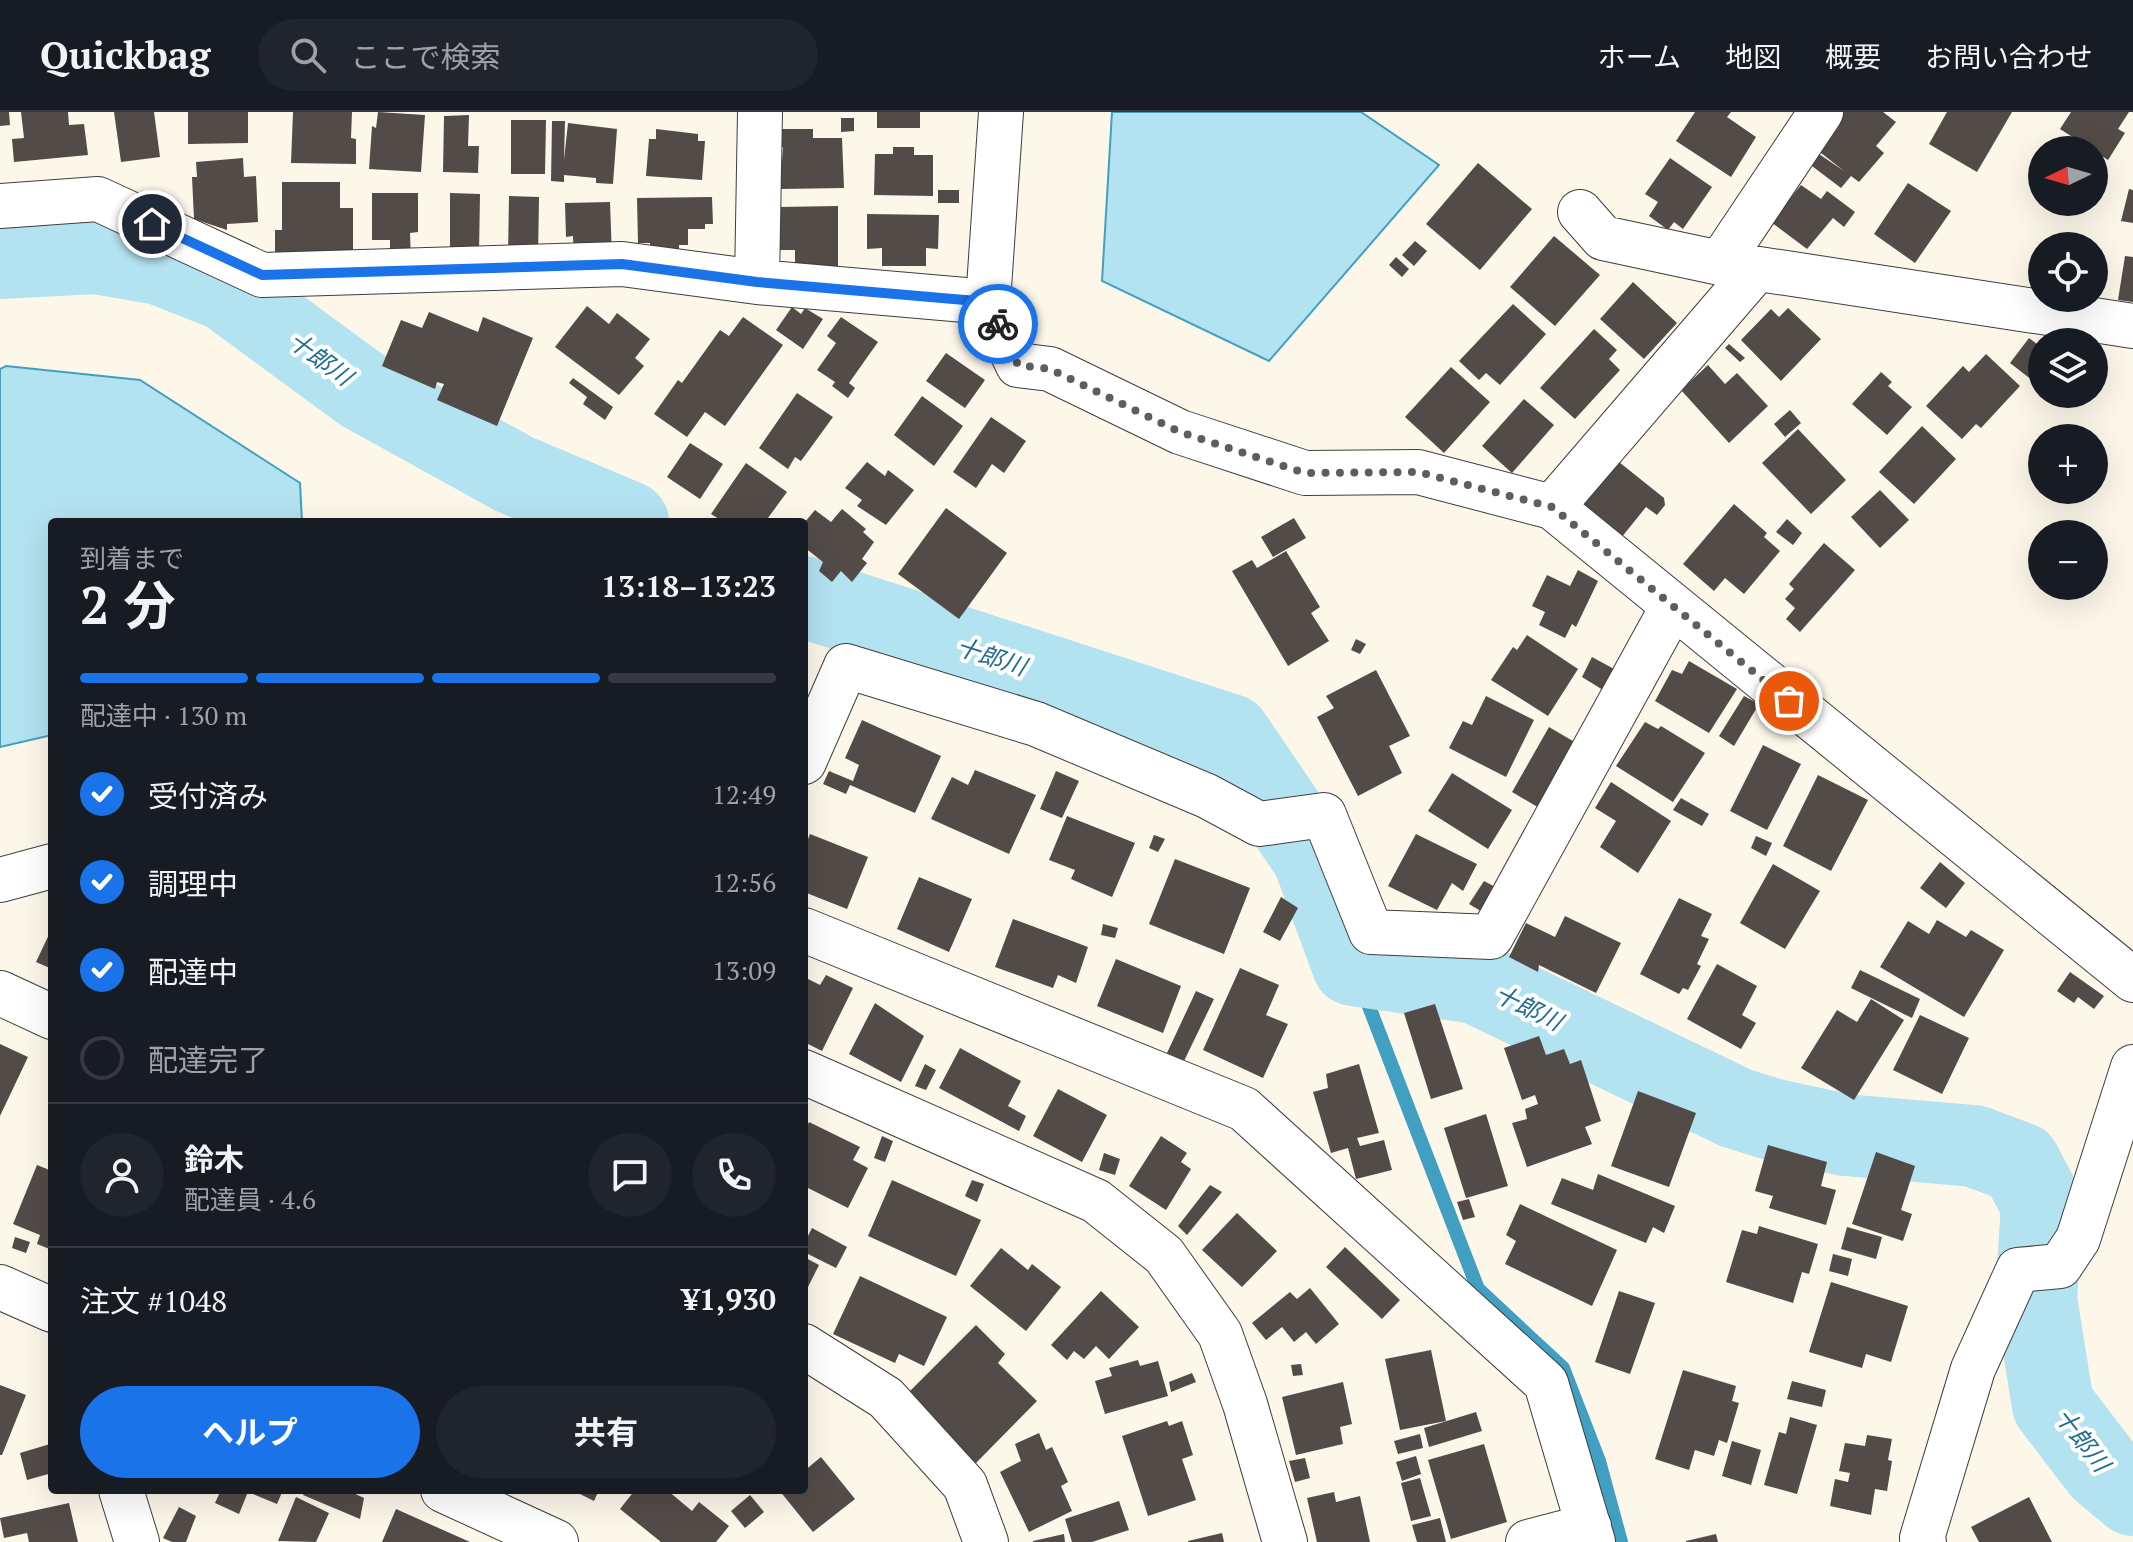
<!DOCTYPE html>
<html lang="ja">
<meta charset="utf-8">
<style>
:root{--surface:#171b24;--page:#20242c;--text:#f1f3f6;--muted:#9ea1a6;--line:#363941;--accent:#1a73e8}
body{margin:0;font-family:"PT Serif","Noto Sans JP",serif;background:var(--page);color:var(--text);height:100vh;display:flex;flex-direction:column;font-size:30px;white-space:nowrap}
*{box-sizing:border-box;margin:0}
p{font-size:26px;color:var(--muted)}
.icon{flex:none;width:44px;height:44px;fill:none;stroke:currentColor;stroke-width:2;stroke-linecap:round;stroke-linejoin:round}
.map{position:relative;flex:1;overflow:hidden}
.sheet{position:absolute;left:48px;top:406px;width:760px;height:976px;display:flex;flex-direction:column;background:var(--surface);border-radius:8px;box-shadow:0 8px 32px #0002}
.sheet>*{flex:none}
.needle{width:52px;rotate:265deg}
.controls{position:absolute;left:2028px;top:24px;display:grid;gap:16px}
.controls a{display:grid;place-items:center;width:80px;height:80px;border-radius:50%;background:var(--surface);box-shadow:0 8px 32px #0002;font-size:40px}
.pin{position:absolute;display:grid;place-items:center;width:68px;height:68px;color:#fff;margin:-34px;border:4px solid #fff;border-radius:50%;box-shadow:0 2px 8px #0007}
.courier{position:absolute;display:grid;place-items:center;width:80px;height:80px;margin:-40px;border:6px solid #1a73e8;border-radius:50%;background:#fff;color:#222;box-shadow:0 2px 10px #0007}
.summary em{font-style:normal;font-weight:700}
.summary div{display:flex;flex-direction:column-reverse}
.summary{display:flex;align-items:center;justify-content:space-between;height:136px;padding:0 32px}
h1{font-size:52px;font-weight:700;line-height:60px}
.bar{display:grid;grid-template-columns:repeat(4,1fr);gap:12px 8px;align-content:center;height:96px;padding:0 32px}
.bar i{height:10px;border-radius:6px;background:var(--line)}
.bar .current{background:var(--accent)}
.bar p{grid-column:span 4}
.line{display:flex;align-items:center;gap:20px;padding:0 32px;border-top:2px solid var(--line)}
.line div{flex:1}
.round{display:grid;place-items:center;flex:none;width:84px;height:84px;border-radius:42px;background:var(--page)}
ol{padding:0 32px;list-style:none}
li{display:flex;align-items:center;gap:24px;height:88px}
li p{margin-inline-start:auto}
li .icon{padding:8px;border-radius:50%;background:var(--accent);color:#fff;stroke-width:4}
li:last-child{color:var(--muted)}
li i{width:44px;height:44px;border:4px solid var(--line);border-radius:50%}
.button{display:flex;gap:16px;margin-top:auto;padding:16px 32px}
.button a{flex:1;height:92px;border-radius:48px;background:var(--accent);color:#fff;font-size:32px;font-weight:700;line-height:92px;text-align:center}
.button a+a{background:var(--page);color:var(--text)}
header{display:flex;align-items:center;gap:48px;box-sizing:border-box;height:112px;padding:0 40px;background:var(--surface);border-bottom:2px solid var(--line)}
header strong{font-size:38px}
nav{display:flex;gap:44px;margin-inline-start:auto;font-size:28px}
.search{width:560px;height:72px;background:var(--page);display:flex;align-items:center;gap:20px;box-sizing:border-box;padding:0 28px;border-radius:44px;color:var(--muted);font-size:30px}
.map>svg:first-child{display:block}
</style>
<header>
<strong>Quickbag</strong>
<div class="search"><svg class="icon" aria-label="search" viewBox="0 0 24 24"><circle cx="10" cy="10" r="6"/><path d="M15 15l6 6"/></svg>ここで検索</div>
<nav><a>ホーム</a><a>地図</a><a>概要</a><a>お問い合わせ</a></nav>
</header>
<div class="map">
<svg width="2133" height="1430" viewBox="0 0 2133 1430">
<rect width="100%" height="100%" fill="#fdf7ea"/>
<path fill="#b3e2f0" stroke="#41a0c1" stroke-width="2" d="M1112,0H1361L1439,53L1269,249L1102,169Z
M6,254L140,268L300,371L302,410H52V623L0,635V257Z"/>
<g fill="none" stroke-linecap="round" stroke-linejoin="round">
<path stroke="#41a0c1" stroke-width="14" d="M1353,853L1478,1177L1563,1256L1599,1349L1621,1430"/>
<path stroke="#b3e2f0" stroke-width="82" d="M0,146L96,141L160,152L226,178L362,278L514,362L628,410
M804,485L1230,623L1313,745L1353,853L1476,871L1736,996L1771,1007L1845,1023L1974,1034L2020,1051L2042,1093L2036,1187L2053,1293L2102,1357L2133,1383"/>
</g>
<path fill="#524b48" d="M0,0H9L10,13L0,14Z
M21,0H68L69,13L84,12L88,43L14,50L12,27L24,26Z
M114,0H154L160,45L121,50Z
M188,0H248V31L188,32Z
M293,0H352L351,26L356,27V52L291,51Z
M378,0L425,3L421,60L369,57L372,14L376,16Z
M877,0H920V16H877Z
M1695,0H1731L1727,5L1756,25L1731,65L1676,29Z
M1843,0H1883L1896,10L1876,34L1884,41L1859,70L1851,64L1841,76L1808,51L1816,40L1844,59L1816,37Z
M1947,0H2012L1977,60L1929,32Z
M2071,0H2129L2118,17L2125,21L2108,48L2060,17Z
M469,3L468,34H479L478,61L443,60L444,4Z
M841,6H854V19L841,20Z
M511,8H546L545,62H511Z
M552,9H565L564,48L568,11L617,17L613,72L596,71V66L564,63V70L551,69Z
M656,17L698,22V29H705L702,68L646,64L649,27H656Z
M776,17H813V26H842L844,76L780,77L783,35L776,36Z
M893,35H914V43H933V84L874,83L875,42H893Z
M243,46L244,65L256,64L258,110L227,112V118L194,107L192,65H197L196,50Z
M1670,46L1712,75L1683,117L1674,110L1668,118L1649,104L1658,90L1645,82Z
M1478,51L1532,97L1480,158L1426,112Z
M282,70H340V96H353V146L275,145V118H282Z
M1908,71L1951,99L1915,151L1874,122Z
M1801,73L1821,87L1827,79L1855,100L1844,115L1833,106L1807,137L1771,110Z
M2129,77L2133,78V111L2121,109Z
M938,78H959V91H938Z
M372,81H418V120L410,121L411,150H390V128H372Z
M450,81L480,82L479,141H450Z
M509,84L539,85L538,145L508,144Z
M712,85L713,112H705V117H688V133H679V149L650,150V131H638L637,86Z
M610,90L612,145L574,147L573,124L566,125L565,91Z
M838,94V154L795,155V138H780L779,95Z
M867,102L939,103L938,137L926,136V154H882V136L867,137Z
M1554,124L1600,163L1555,214L1510,175Z
M1415,129L1427,139L1414,154L1402,143Z
M2125,144L2133,145V190L2118,188Z
M1396,145L1409,157L1402,165L1389,153Z
M1633,170L1677,211L1644,247L1600,207Z
M1513,192L1546,222L1500,273L1486,261L1479,268L1459,249Z
M587,194L609,212L617,201L650,227L635,246L644,254L619,283L555,235Z
M792,195L801,202L805,196L823,207L803,237L776,218Z
M1788,196L1821,227L1781,269L1741,228L1771,197L1779,205Z
M429,200L478,220L483,205L533,226L497,314L437,288L444,272L437,270L435,277L382,254L401,208L422,216Z
M743,205L783,233L725,314L705,300L687,325L654,302L678,268L682,271L720,218L729,224Z
M841,205L878,230L849,271L855,276L848,286L832,274L835,270L817,258L836,231L827,224Z
M1594,217L1617,238L1609,247L1620,258L1575,307L1540,276Z
M2029,226L2042,236V256L2032,268L2010,251Z
M1729,232L1745,246L1740,250L1725,236Z
M946,241L985,268L965,296L926,269Z
M1986,242L2020,274L1981,316L1976,312L1962,327L1926,294L1963,254L1969,260Z
M1708,253L1725,272L1737,261L1768,294L1729,331L1681,278Z
M1451,255L1490,290L1444,341L1405,305Z
M1881,260L1892,270L1888,274L1912,295L1887,323L1852,292Z
M573,266L613,295L605,308L583,292L587,285L569,271Z
M797,281L833,305L801,349L795,345L788,357L759,336Z
M922,284L963,314L934,354L894,323Z
M1524,287L1554,313L1512,361L1482,334Z
M1790,298L1801,311L1785,325L1774,312Z
M991,305L1026,329L1004,361L992,352L976,376L953,360Z
M1922,314L1956,347L1914,392L1879,360Z
M1798,317L1846,368L1811,402L1762,351Z
M690,331L723,352L700,387L667,365Z
M867,350L885,364L888,358L914,378L886,413L857,394L862,388L845,376Z
M1619,350L1664,386L1665,393L1657,403L1646,395L1621,426L1582,395Z
M746,351L787,380L765,410H717L719,407L711,402Z
M1880,378L1909,408L1880,436L1851,405Z
M1734,392L1767,421L1764,425L1780,439L1744,482L1725,466L1714,479L1683,452Z
M946,396L1007,441L959,507L898,462Z
M842,397L866,417L863,420L874,430L862,447L867,451L852,470L841,459L832,470L819,459L823,450L804,435V411L815,398L831,410Z
M1294,406L1306,426L1273,445L1261,425Z
M1787,407L1802,421L1793,433L1776,420Z
M1824,431L1855,458L1800,520L1786,507L1795,496L1785,487L1794,477L1789,472Z
M1286,439L1320,495L1311,501L1329,529L1288,554L1232,459L1252,448L1257,456Z
M1578,458L1598,469L1576,515L1572,512L1565,526L1539,513L1545,500L1532,494L1547,463L1570,474Z
M1527,523L1578,557L1548,604L1491,568L1513,535L1517,538Z
M1356,527L1366,532L1360,542L1351,538Z
M1592,545L1614,557L1603,578L1582,565Z
M1689,549L1737,577L1709,621L1655,589L1672,558L1682,562Z
M1376,558L1410,624L1389,634L1402,661L1358,684L1317,605L1334,596L1326,584Z
M1486,584L1534,608L1506,665L1449,636L1463,609L1472,613Z
M1744,584L1759,592L1734,634L1719,624Z
M862,608L941,644L915,701L850,673L846,682L823,672L829,659L853,669L859,653L845,646Z
M1645,610L1658,617L1661,614L1705,641L1673,690L1616,654Z
M1549,615L1578,632L1541,697L1512,680Z
M1763,633L1801,652L1767,718L1730,699Z
M975,658L1036,683L1009,742L931,707L952,665L968,673Z
M1056,659L1079,669L1062,706L1040,697Z
M1452,661L1512,698L1488,737L1428,699Z
M1818,663L1868,688L1831,759L1783,734Z
M1611,670L1671,709L1638,761L1600,735L1616,709L1595,696Z
M1681,686L1709,702L1702,714L1673,698Z
M1067,704L1135,731L1112,785L1071,767L1075,758L1049,748Z
M810,722L868,745L847,797L804,780V737Z
M1416,722L1477,752L1463,779L1452,771L1437,798L1388,774Z
M1154,723L1165,727L1158,740L1149,736Z
M1756,724L1772,731L1766,744L1751,736Z
M1175,747L1250,776L1224,842L1149,812Z
M1940,750L1965,771L1946,796L1920,776Z
M1773,752L1820,779L1785,837L1740,811Z
M919,765L972,787L949,840L897,817Z
M1484,769L1499,777L1484,801L1469,792Z
M1281,785L1298,796L1280,829L1263,820Z
M1679,786L1712,802L1701,824L1709,827L1697,852L1701,854L1688,878L1683,876L1679,882L1640,862Z
M1565,804L1621,831L1596,881L1539,853L1538,860L1509,845L1526,811L1555,825Z
M1013,807L1088,835L1076,871L1058,863L1053,876L995,855Z
M1937,808L1966,825L1971,818L2004,838L1964,905L1880,855L1908,809L1929,822Z
M1103,812L1118,816L1115,826L1101,823Z
M52,816V857L36,850Z
M1116,847L1181,874L1163,921L1097,894Z
M1717,852L1757,874L1742,903L1756,911L1741,937L1687,907Z
M1240,856L1279,873L1266,903L1288,912L1263,966L1203,938Z
M1860,858L1920,887L1912,906L1851,876Z
M2070,860L2104,884L2094,897L2078,885L2074,891L2057,879Z
M826,863L853,876L822,939L804,930V865L820,873Z
M1196,879L1214,887L1184,949L1167,941Z
M1871,887L1904,908L1854,988L1801,956L1837,898L1857,910Z
M875,891L924,924L901,970L849,942Z
M1435,892L1463,977L1431,987L1404,901Z
M1920,903L1969,926L1942,982L1893,958Z
M1539,924L1546,943L1564,937L1570,952L1581,948L1601,1009L1585,1015L1592,1032L1527,1055L1512,1011L1527,1007L1525,997L1538,992L1535,983L1522,988L1504,936Z
M0,932L28,945L0,1004Z
M960,936L1021,969L1008,994L1026,1004L1019,1019L939,976Z
M925,952L936,958L926,978L915,974Z
M1359,952L1379,1021L1357,1026L1360,1034L1384,1028L1392,1058L1356,1067L1348,1036L1331,1041L1313,980L1328,976L1326,962Z
M1058,977L1107,1003L1082,1050L1033,1024Z
M1638,979L1696,1001L1669,1075L1611,1054Z
M1486,1002L1508,1074L1466,1086L1444,1016Z
M809,1010L860,1035L853,1048L868,1056L848,1096L804,1074V1021Z
M882,1024L893,1029L885,1050L874,1046Z
M1161,1024L1187,1041L1181,1050L1191,1057L1166,1098L1129,1074Z
M1768,1033L1827,1050L1821,1074L1836,1078L1826,1113L1769,1096L1773,1084L1755,1079Z
M1876,1040L1915,1054L1901,1098L1912,1102L1903,1129L1852,1112Z
M1104,1041L1120,1047L1115,1063L1099,1058Z
M37,1053L52,1059V1138L37,1132L40,1123L13,1112Z
M1598,1062L1675,1094L1664,1121L1653,1115L1646,1131L1551,1092L1562,1066L1593,1078Z
M892,1068L981,1108L956,1164L868,1124Z
M972,1068L984,1072L977,1090L965,1084Z
M1210,1073L1222,1080L1187,1123L1178,1114Z
M1469,1087L1475,1105L1463,1108L1457,1090Z
M1520,1092L1617,1138L1592,1194L1505,1152L1516,1129L1506,1123Z
M1237,1101L1277,1139L1242,1175L1202,1138Z
M1759,1114L1818,1132L1809,1162L1802,1160L1793,1191L1726,1170L1742,1118L1757,1122Z
M1847,1115L1882,1125L1876,1147L1841,1137Z
M812,1116L847,1135L836,1156L804,1140V1132Z
M15,1125L30,1130L26,1141L12,1136Z
M1345,1135L1400,1188L1382,1207L1326,1155Z
M1001,1136L1028,1158L1032,1152L1061,1175L1026,1219L970,1174Z
M1833,1142L1852,1147L1848,1164L1829,1159Z
M804,1145L819,1153L804,1183Z
M860,1164L947,1205L924,1254L899,1242L895,1251L833,1222Z
M1831,1170L1908,1194L1891,1250L1866,1242L1862,1256L1809,1240Z
M1310,1176L1339,1212L1316,1232L1306,1220L1294,1230L1282,1215L1266,1228L1252,1211L1290,1180L1297,1187Z
M1101,1179L1139,1215L1109,1247L1096,1234L1084,1247L1074,1239L1067,1248L1051,1233Z
M1619,1179L1655,1191L1630,1262L1595,1250Z
M976,1213L1005,1242L998,1251L1037,1289L976,1351L907,1282Z
M1431,1238L1446,1309L1400,1318L1385,1247Z
M1138,1248L1140,1254L1158,1249L1168,1284L1105,1302L1095,1269L1112,1264L1109,1256Z
M1301,1252L1303,1263L1293,1264L1291,1253Z
M1683,1258L1736,1274L1732,1289L1739,1291L1727,1331L1719,1328L1714,1344L1695,1338L1689,1358L1655,1347Z
M1192,1261L1196,1270L1171,1280L1169,1270Z
M1792,1269L1826,1278L1822,1295L1787,1287Z
M1343,1270L1352,1312L1340,1315L1343,1332L1296,1343L1282,1285Z
M0,1273L26,1283L2,1343H0Z
M1476,1300L1482,1319L1429,1335L1424,1316Z
M1790,1305L1817,1313L1797,1382L1764,1373L1779,1320L1786,1322Z
M1167,1309L1169,1314L1182,1309L1193,1343L1182,1347L1196,1388L1148,1404L1122,1324Z
M1039,1321L1046,1338L1052,1335L1068,1370L1061,1374L1072,1399L1029,1420L1000,1360L1021,1349L1015,1332Z
M1420,1322L1423,1336L1398,1342L1394,1329Z
M1867,1323L1892,1327L1888,1348L1892,1349L1887,1379L1875,1377L1871,1403L1830,1394L1835,1367L1848,1370L1850,1361L1839,1359L1845,1331L1865,1334Z
M1732,1329L1761,1338L1751,1373L1722,1364Z
M50,1332L52,1361L27,1368L20,1341Z
M1484,1332L1507,1410L1451,1427L1428,1348Z
M1416,1344L1421,1362L1402,1369L1396,1350Z
M821,1345L855,1387L813,1420L779,1378H804V1359Z
M1305,1346L1310,1366L1295,1370L1289,1349Z
M1420,1366L1431,1404L1411,1409L1401,1371Z
M221,1378H283L277,1392L248,1380L239,1402L215,1391Z
M305,1378H347L364,1386L360,1407L303,1383Z
M572,1378H599L594,1389Z
M635,1378H667L692,1399L699,1390L729,1414L716,1430H661L620,1397Z
M1334,1380L1336,1390L1360,1384L1370,1430H1317L1307,1386Z
M750,1383L764,1400L745,1416L731,1399Z
M296,1385L329,1401L316,1430L278,1429Z
M2029,1385L2052,1430H1979L1971,1415Z
M1119,1389L1129,1418L1092,1430H1072L1065,1407Z
M69,1391L78,1430H29L27,1421L4,1426L0,1406Z
M179,1395L196,1404L186,1430H172L163,1426Z
M396,1397L470,1430H382Z
M1440,1406L1446,1430H1417L1412,1413Z
M1222,1421L1224,1430H1188V1429Z
M1064,1422L1065,1430H1033V1429Z
M1716,1422L1718,1430H1686V1429Z"/>
<g fill="none" stroke-linecap="round" stroke-linejoin="round">
<defs>
<path id="minor" d="M1001,0L988,190L1018,253L1050,257L1180,320L1305,361L1418,360L1552,395L2133,868
M0,94L98,87L262,163L622,152L757,170L988,190
M1580,100L1603,126L1720,151L2133,214
M1720,151L1821,0
M757,170L760,0
M1552,395L1756,158
M804,650L846,554L1036,612L1207,684L1259,712L1324,703L1371,820L1491,825L1673,494
M0,768L52,754
M804,818L1244,997L1546,1271L1593,1430
M0,881L52,905
M804,960L1096,1089L1164,1143L1220,1222L1245,1292L1285,1430
M0,1175L52,1198
M804,1234L886,1286L965,1373L986,1430
M121,1378L137,1430
M443,1378L556,1430
M1528,1430L1589,1414
M1924,1430L1922,1426L1973,1257L2018,1158L2060,1154L2078,1127L2133,955"/>
</defs>
<use href="#minor" stroke="#3e3e3e" stroke-width="46"/>
<use href="#minor" stroke="#fff" stroke-width="44"/>
</g>
<g fill="none" stroke-linecap="round" stroke-linejoin="round">
<path stroke="#605e59" stroke-width="8" stroke-dasharray="0 14.4" d="M998,212L1018,253L1050,257L1180,320L1305,361L1418,360L1552,395L1789,589"/>
<path stroke="#1a73e8" stroke-width="10" d="M152,112L262,163L622,152L757,170L988,190L998,212"/>
</g>
<g text-anchor="middle" stroke-width="8" stroke-linejoin="round" paint-order="stroke">
<g font-size="24" font-style="italic" fill="#206f90" stroke="#fff">
<text transform="translate(320 247) rotate(36)" y="8">十郎川</text>
<text transform="translate(991 545) rotate(18)" y="8">十郎川</text>
<text transform="translate(1528 896) rotate(26)" y="8">十郎川</text>
<text transform="translate(2082 1328) rotate(52)" y="8">十郎川</text>
</g>
</g>
</svg>
<div class="controls">
<a><svg class="needle" viewBox="-14 -14 28 28"><path d="M0-13l5 13h-10z" fill="#e53935"/><path d="M0 13l5-13h-10z" fill="#9ea1a6"/></svg></a>
<a><svg class="icon" aria-label="locate" viewBox="0 0 24 24"><circle cx="12" cy="12" r="6"/><path d="M12 2v4M12 18v4M2 12h4M18 12h4"/></svg></a>
<a><svg class="icon" aria-label="layers" viewBox="0 0 24 24"><path d="M12 4l9 5-9 5-9-5zM3 14l9 5 9-5"/></svg></a>
<a>+</a>
<a>−</a>
</div>
<div class="pin" style="left:1789px;top:589px;background:#ea580c"><svg class="icon" aria-label="bag" viewBox="0 0 24 24"><path d="M5 8h14l-1 12H6zM9 8a3 3 0 0 1 6 0"/></svg></div>
<div class="pin" style="left:152px;top:112px;background:#1f2937"><svg class="icon" aria-label="home" viewBox="0 0 24 24"><path d="M3 11l9-7 9 7M6 9v11h12V9"/></svg></div>
<div class="courier" style="left:998px;top:212px"><svg class="icon" aria-label="bike" viewBox="0 0 24 24"><circle cx="6" cy="16" r="4"/><circle cx="18" cy="16" r="4"/><path d="M6 16l4-8h5l3 8M10 8l3 8H6M13 5h3"/></svg></div>
<section class="sheet">
<div class="summary"><div><h1>2 分</h1><p>到着まで</p></div><em>13:18–13:23</em></div>
<div class="bar"><i class="current"></i><i class="current"></i><i class="current"></i><i></i><p>配達中 · 130 m</p></div>
<ol>
<li><svg class="icon" aria-label="check" viewBox="0 0 24 24"><path d="M5 12l5 5 9-10"/></svg>受付済み<p>12:49</p></li>
<li><svg class="icon" aria-label="check" viewBox="0 0 24 24"><path d="M5 12l5 5 9-10"/></svg>調理中<p>12:56</p></li>
<li><svg class="icon" aria-label="check" viewBox="0 0 24 24"><path d="M5 12l5 5 9-10"/></svg>配達中<p>13:09</p></li>
<li><i></i>配達完了</li>
</ol>
<div class="line" style="height:144px"><a class="round"><svg class="icon" aria-label="person" viewBox="0 0 24 24"><circle cx="12" cy="8" r="4"/><path d="M4 21q1-7 8-7t8 7"/></svg></a><div><b>鈴木</b><p>配達員 · 4.6</p></div><a class="round"><svg class="icon" aria-label="chat" viewBox="0 0 24 24"><path d="M4 5h16v11H9l-5 4z"/></svg></a><a class="round"><svg class="icon" aria-label="phone" viewBox="0 0 24 24"><path d="M5 4h4l2 5-3 2q2 4 5 5l2-3 5 2v4C11 20 4 13 5 4z"/></svg></a></div>
<div class="line" style="height:104px"><div>注文 #1048</div><b>¥1,930</b></div>
<div class="button"><a>ヘルプ</a><a>共有</a></div>
</section>
</div>
